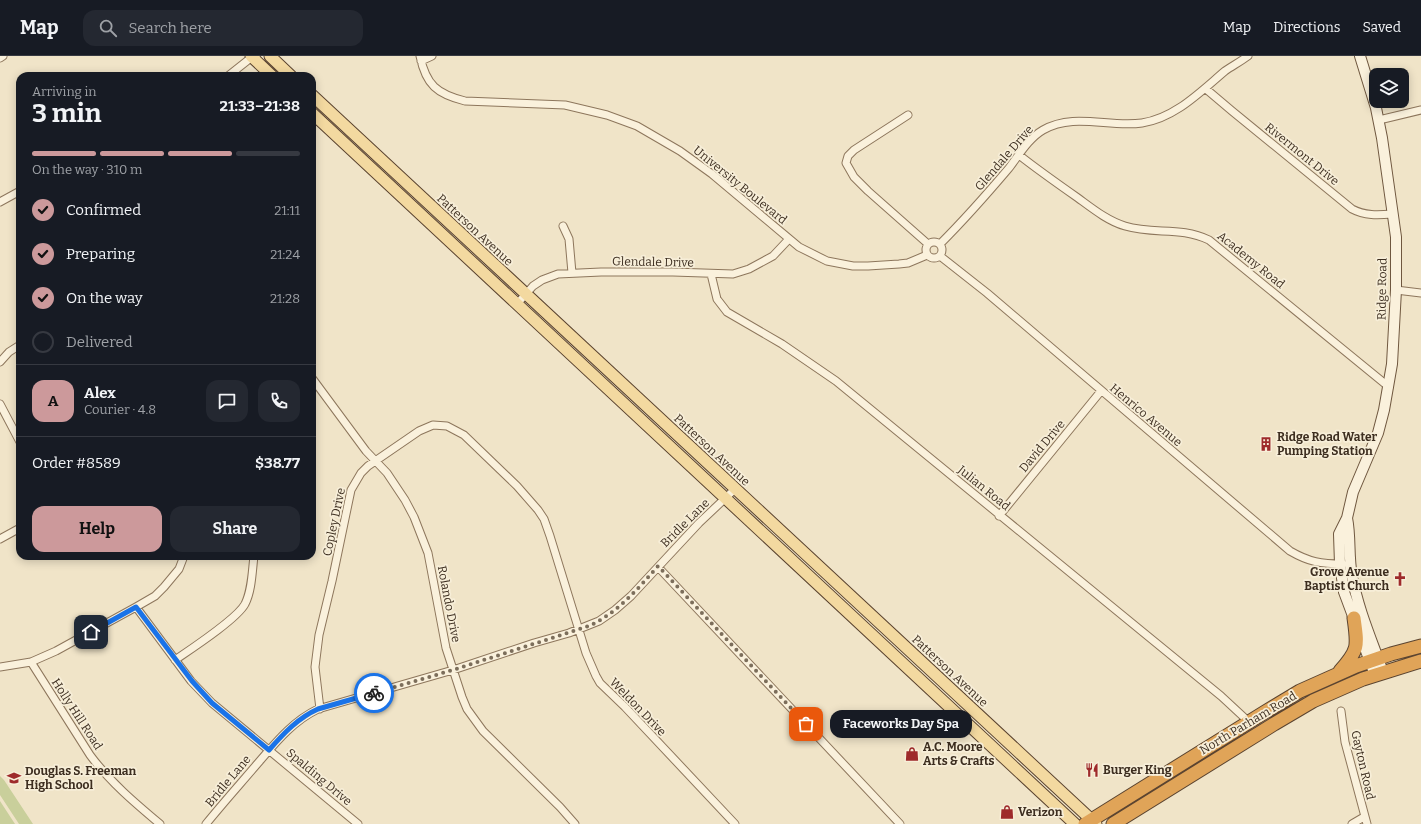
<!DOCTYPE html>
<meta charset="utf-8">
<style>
:root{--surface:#171b24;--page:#242831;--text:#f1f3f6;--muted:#9ea1a6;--line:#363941;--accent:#cc999b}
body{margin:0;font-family:Bitter,serif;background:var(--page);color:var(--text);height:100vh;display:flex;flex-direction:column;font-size:15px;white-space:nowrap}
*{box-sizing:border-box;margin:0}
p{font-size:13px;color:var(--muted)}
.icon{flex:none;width:22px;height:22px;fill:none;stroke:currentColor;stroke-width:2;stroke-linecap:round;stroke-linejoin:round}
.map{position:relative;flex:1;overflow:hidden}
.details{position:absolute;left:16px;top:16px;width:300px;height:488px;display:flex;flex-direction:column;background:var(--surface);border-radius:12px;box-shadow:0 2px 10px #0003}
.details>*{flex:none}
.tools{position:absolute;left:1369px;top:12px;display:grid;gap:8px}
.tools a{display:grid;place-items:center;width:40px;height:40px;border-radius:8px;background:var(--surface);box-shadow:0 2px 10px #0003;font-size:20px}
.pin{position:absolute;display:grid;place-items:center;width:34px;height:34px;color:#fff;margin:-17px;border-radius:8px;box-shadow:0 2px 6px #0006}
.courier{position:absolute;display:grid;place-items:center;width:40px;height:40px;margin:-20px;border:3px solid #1a73e8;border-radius:50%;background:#fff;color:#222;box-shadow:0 1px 5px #0007}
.bubble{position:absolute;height:28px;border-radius:12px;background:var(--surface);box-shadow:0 2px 10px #0003;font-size:13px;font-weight:700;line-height:28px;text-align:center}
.head em{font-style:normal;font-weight:700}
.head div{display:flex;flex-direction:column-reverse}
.head{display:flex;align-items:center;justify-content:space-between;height:68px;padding:0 16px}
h1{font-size:26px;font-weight:700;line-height:30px}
.bar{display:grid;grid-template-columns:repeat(4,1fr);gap:6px 4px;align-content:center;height:48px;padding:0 16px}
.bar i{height:5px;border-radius:3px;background:var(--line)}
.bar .active{background:var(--accent)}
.bar p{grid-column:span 4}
.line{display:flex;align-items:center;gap:10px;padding:0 16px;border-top:1px solid var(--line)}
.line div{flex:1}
.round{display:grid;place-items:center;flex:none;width:42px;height:42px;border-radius:12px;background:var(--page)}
ol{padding:0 16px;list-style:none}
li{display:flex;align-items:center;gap:12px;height:44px}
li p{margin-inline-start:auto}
li .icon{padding:4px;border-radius:50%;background:var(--accent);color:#111;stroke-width:4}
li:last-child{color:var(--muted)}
li i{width:22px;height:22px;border:2px solid var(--line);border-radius:50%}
.action{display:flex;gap:8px;margin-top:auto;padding:8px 16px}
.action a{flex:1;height:46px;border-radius:12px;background:var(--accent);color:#111;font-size:16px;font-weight:700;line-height:46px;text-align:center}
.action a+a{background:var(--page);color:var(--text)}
header{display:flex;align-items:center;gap:24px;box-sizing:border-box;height:56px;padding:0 20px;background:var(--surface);border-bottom:1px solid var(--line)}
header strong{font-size:19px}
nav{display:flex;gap:22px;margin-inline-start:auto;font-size:14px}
.search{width:280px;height:36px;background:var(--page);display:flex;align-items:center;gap:10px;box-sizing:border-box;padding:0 14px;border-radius:12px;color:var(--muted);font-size:15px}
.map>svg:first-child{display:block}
</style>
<header>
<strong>Map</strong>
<div class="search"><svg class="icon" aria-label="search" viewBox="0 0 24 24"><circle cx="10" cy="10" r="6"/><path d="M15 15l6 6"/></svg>Search here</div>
<nav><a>Map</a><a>Directions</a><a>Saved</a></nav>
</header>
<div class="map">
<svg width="1421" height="768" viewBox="0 0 1421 768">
<rect width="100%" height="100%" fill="#f0e4c8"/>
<path fill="#c9cf9b" d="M0,720L4,724L33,768H19L0,739Z
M0,745L15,768H0Z"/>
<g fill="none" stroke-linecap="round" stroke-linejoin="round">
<defs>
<path id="street" d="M420,0C426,29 437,38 465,45L565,49L607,59L637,70L680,95L712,118L799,191L827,205L853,210H868L899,208L908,207L927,199
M0,2L3,0
M421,5L432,0
M228,20L252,1L256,0
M1206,33L1232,55L1352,153C1365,160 1378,159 1393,158
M908,59L854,94L848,100L846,107L854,121L868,135L928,188
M1379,64L1421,54
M1019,99C1038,114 1058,128 1078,142C1093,153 1108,165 1125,170C1154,179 1180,170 1209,184L1389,331
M0,146L20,135
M563,170L569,183L572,217
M926 194a8 8 0 1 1 16 0a8 8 0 1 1-16 0Z
M940,188C964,164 987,138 1009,112C1019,99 1029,82 1043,74C1074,56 1109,72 1142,67C1175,62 1200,36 1225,15C1232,10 1240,6 1248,0
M940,200L987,237L1290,495C1309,506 1321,508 1343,508
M711,218L717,243L727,256L782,288L836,325L1221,640L1249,666
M1396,234L1421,237
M517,248L533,230L542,224L558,218L601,216H673L733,218L749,213L773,200L789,183
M0,306L9,296L20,289
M312,322L366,395L387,417L405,444L414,461L428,497L446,592L462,641L467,653L483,675L560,751L575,768
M0,348L20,386
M999,460L1101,335
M0,483L20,472
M658,511L900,768
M136,551L191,625L212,647L358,768
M175,604C191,593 237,563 245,548C252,534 252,516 254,500
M31,606L90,699C110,726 135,747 160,768
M0,611L31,606L56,595L136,551L155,540L164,531L179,513L184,500
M320,653L315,611L319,579L332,525L351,434L361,417L368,410L419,375L433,369L447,370L464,379L517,430L538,454L544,463L550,480L586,597L596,620L600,627L625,651L735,768
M1341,655L1345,686L1367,768
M206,768C223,747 241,727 258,707C276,686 293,665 318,653L453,614L534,587L569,577L599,565L615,554L631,540L699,467L735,433
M1352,768L1364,761"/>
<path id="secondary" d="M1360,0L1376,52L1382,82L1396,181V234L1392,308L1384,354L1378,377L1353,436L1347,462L1339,478L1340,508L1344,536L1375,619
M1347,462C1351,482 1348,500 1352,520C1358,553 1372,585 1383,616"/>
<path id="primary" d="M251,0L272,20
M270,0L291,20
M312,39L1096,768
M312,57L1075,768"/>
<path id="highway" d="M1340,615C1359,594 1358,590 1354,562
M1085,768L1265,656L1300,635L1356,610L1391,598L1421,590
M1113,768L1274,668L1313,645L1363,623L1421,605"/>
</defs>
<use href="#street" stroke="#8d765c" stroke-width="9"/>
<use href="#secondary" stroke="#6f573f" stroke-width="12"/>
<use href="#primary" stroke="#5b4430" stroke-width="13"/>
<use href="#highway" stroke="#5b4430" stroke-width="15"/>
<use href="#street" stroke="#faf1dc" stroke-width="7"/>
<use href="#secondary" stroke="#faf1dc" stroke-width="10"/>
<use href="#primary" stroke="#f3d9a0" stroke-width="11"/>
<use href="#highway" stroke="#e0a458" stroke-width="13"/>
</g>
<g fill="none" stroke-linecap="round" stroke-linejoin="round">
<path stroke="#7c6e5b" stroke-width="4" stroke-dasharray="0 7.2" d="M374,637L453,614L589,570C617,557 637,534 658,510L806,668"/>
<path stroke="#1a73e8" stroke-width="5" d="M91,576L136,551L192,625L212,647L269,694C284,677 298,662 318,653L374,637"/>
</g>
<defs>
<symbol id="building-bare" viewBox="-9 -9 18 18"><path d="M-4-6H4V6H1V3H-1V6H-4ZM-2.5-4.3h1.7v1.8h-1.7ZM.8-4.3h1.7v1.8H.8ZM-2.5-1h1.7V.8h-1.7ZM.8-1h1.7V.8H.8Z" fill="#9e2a2b" stroke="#f7eed8" stroke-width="2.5" paint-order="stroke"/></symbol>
<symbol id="church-bare" viewBox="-9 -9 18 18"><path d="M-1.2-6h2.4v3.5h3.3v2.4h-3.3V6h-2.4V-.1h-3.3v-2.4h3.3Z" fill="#9e2a2b" stroke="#f7eed8" stroke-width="2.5" paint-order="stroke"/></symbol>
<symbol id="shop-bare" viewBox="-9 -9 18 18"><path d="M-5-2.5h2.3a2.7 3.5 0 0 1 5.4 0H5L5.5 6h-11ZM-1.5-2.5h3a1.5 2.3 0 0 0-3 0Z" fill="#9e2a2b" stroke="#f7eed8" stroke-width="2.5" paint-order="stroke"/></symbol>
<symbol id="restaurant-bare" viewBox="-9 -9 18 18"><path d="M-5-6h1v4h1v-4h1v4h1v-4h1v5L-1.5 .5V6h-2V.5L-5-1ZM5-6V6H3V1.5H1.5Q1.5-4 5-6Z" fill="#9e2a2b" stroke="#f7eed8" stroke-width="2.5" paint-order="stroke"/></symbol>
<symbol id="school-bare" viewBox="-9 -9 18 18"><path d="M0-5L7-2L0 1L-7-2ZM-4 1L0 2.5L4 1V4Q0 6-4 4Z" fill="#9e2a2b" stroke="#f7eed8" stroke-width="2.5" paint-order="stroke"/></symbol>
</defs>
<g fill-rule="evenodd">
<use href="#building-bare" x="1256" y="378" width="20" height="20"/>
<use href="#church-bare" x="1390" y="513" width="20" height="20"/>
<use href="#shop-bare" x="902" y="688" width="20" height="20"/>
<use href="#restaurant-bare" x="1082" y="704" width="20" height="20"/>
<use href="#school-bare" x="4" y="712" width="20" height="20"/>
<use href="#shop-bare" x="997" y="746" width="20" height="20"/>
</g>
<g text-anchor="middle" stroke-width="3.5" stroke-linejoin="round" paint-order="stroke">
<g font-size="12" fill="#3d2e20" stroke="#f7eed8">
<text transform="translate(1302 98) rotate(39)" y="4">Rivermont Drive</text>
<text transform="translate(1004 102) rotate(-49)" y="4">Glendale Drive</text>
<text transform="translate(740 129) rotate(39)" y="4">University Boulevard</text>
<text transform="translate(475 174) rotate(43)" y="4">Patterson Avenue</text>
<text transform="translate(1251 204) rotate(39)" y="4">Academy Road</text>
<text transform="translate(653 206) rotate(1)" y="4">Glendale Drive</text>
<text transform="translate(1382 233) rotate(-89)" y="4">Ridge Road</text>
<text transform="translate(1146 359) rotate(40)" y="4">Henrico Avenue</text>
<text transform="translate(1042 390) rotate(-50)" y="4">David Drive</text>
<text transform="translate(712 394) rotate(43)" y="4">Patterson Avenue</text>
<text transform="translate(984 432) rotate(39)" y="4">Julian Road</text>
<text transform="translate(334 466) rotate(-78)" y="4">Copley Drive</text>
<text transform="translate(685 467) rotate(-45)" y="4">Bridle Lane</text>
<text transform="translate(449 548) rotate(79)" y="4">Rolando Drive</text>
<text transform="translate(950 615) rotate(43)" y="4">Patterson Avenue</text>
<text transform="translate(638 651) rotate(46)" y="4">Weldon Drive</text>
<text transform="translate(77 658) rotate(57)" y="4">Holly Hill Road</text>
<text transform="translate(1248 667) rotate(-31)" y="4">North Parham Road</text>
<text transform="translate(1363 709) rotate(77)" y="4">Gayton Road</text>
<text transform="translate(319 721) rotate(40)" y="4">Spalding Drive</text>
<text transform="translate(228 725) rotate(-50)" y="4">Bridle Lane</text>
</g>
<g font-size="12" font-weight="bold" fill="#3d2e20" stroke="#f7eed8" text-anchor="start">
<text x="1277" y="385">Ridge Road Water<tspan x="1277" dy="14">Pumping Station</tspan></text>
<text x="1389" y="520" text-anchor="end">Grove Avenue<tspan x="1389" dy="14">Baptist Church</tspan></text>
<text x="923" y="695">A.C. Moore<tspan x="923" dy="14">Arts &amp; Crafts</tspan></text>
<text x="1103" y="718">Burger King</text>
<text x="25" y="719">Douglas S. Freeman<tspan x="25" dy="14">High School</tspan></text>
<text x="1018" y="760">Verizon</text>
</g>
</g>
</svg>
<div class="tools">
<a><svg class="icon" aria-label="layers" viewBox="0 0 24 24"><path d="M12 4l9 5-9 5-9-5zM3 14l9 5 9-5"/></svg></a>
</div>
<div class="pin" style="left:806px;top:668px;background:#ea580c"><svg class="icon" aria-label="bag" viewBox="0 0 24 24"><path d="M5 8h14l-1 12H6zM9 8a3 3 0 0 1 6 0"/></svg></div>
<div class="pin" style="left:91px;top:576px;background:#1f2937"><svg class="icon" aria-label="home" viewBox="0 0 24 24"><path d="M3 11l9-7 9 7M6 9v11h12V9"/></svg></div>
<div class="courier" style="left:374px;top:637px"><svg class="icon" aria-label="bike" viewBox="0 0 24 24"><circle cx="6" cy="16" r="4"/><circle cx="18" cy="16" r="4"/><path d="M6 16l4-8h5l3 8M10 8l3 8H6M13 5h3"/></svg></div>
<div class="bubble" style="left:830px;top:654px;width:142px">Faceworks Day Spa</div>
<section class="details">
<div class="head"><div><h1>3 min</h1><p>Arriving in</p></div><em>21:33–21:38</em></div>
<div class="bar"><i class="active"></i><i class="active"></i><i class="active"></i><i></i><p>On the way · 310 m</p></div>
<ol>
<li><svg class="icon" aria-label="check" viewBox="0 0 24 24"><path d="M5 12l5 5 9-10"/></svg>Confirmed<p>21:11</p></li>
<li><svg class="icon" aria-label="check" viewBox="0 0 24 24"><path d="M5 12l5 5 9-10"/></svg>Preparing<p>21:24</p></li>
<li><svg class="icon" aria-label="check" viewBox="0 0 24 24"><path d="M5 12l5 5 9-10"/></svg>On the way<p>21:28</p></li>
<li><i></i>Delivered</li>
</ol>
<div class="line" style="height:72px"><b class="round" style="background:var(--accent);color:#111">A</b><div><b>Alex</b><p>Courier · 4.8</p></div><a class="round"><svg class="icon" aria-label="chat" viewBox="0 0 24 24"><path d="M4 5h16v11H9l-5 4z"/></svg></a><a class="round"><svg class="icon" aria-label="phone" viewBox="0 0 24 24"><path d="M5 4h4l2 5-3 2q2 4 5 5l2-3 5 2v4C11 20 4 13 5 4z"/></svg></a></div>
<div class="line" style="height:52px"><div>Order #8589</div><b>$38.77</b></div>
<div class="action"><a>Help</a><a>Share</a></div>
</section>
</div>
